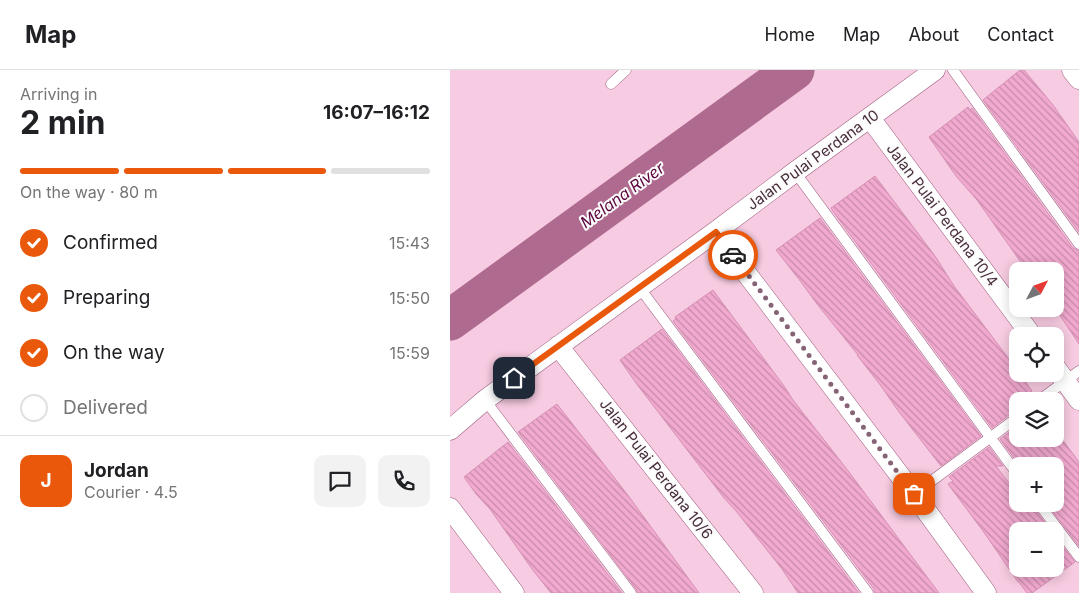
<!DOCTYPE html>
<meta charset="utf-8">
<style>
:root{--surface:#fff;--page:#f2f2f2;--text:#202124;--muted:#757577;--line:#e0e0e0;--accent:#ea580c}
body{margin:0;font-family:Inter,sans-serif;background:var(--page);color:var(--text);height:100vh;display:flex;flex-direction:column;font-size:19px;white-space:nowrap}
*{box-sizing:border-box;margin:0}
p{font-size:16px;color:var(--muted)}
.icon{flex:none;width:28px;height:28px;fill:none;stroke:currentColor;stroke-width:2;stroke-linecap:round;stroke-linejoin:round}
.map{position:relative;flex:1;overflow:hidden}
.panel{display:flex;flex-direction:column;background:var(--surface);width:450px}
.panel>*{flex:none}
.needle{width:32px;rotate:49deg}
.buttons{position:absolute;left:559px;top:192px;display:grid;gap:10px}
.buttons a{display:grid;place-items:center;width:55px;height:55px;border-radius:10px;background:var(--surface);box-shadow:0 2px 12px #0003;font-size:25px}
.pin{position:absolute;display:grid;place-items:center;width:42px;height:42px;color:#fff;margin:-21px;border-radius:10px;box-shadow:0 2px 8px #0006}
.courier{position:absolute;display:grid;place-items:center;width:50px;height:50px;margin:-25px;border:4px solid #ea580c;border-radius:50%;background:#fff;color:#222;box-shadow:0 1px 6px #0007}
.headline em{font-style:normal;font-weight:700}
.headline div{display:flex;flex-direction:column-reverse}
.headline{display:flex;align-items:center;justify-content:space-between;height:85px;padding:0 20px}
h1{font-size:32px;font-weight:700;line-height:38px}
.bar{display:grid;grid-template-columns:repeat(4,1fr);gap:8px 5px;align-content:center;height:60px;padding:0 20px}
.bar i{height:6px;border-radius:4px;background:var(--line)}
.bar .selected{background:var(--accent)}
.bar p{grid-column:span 4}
.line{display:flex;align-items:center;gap:12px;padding:0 20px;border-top:1px solid var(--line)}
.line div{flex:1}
.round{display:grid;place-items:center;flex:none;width:52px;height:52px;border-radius:10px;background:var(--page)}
ol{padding:0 20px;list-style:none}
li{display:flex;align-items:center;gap:15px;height:55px}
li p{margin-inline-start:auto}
li .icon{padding:5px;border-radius:50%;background:var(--accent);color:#fff;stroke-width:4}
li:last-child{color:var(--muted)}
li i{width:28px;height:28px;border:2px solid var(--line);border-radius:50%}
header{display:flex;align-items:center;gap:30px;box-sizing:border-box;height:70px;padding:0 25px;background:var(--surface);border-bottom:1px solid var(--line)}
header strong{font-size:24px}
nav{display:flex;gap:28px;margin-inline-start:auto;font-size:18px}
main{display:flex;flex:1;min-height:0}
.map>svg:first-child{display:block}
</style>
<header>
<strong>Map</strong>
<nav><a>Home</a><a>Map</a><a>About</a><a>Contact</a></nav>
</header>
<main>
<section class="panel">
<div class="headline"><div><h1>2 min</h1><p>Arriving in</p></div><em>16:07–16:12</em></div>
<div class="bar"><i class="selected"></i><i class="selected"></i><i class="selected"></i><i></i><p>On the way · 80 m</p></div>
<ol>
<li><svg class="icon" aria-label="check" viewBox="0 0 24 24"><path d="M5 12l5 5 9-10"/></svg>Confirmed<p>15:43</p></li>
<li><svg class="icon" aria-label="check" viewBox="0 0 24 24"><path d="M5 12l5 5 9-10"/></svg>Preparing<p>15:50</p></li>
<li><svg class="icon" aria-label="check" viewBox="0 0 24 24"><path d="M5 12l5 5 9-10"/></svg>On the way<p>15:59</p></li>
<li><i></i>Delivered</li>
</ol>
<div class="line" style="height:90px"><b class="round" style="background:var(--accent);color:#fff">J</b><div><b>Jordan</b><p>Courier · 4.5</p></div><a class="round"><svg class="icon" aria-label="chat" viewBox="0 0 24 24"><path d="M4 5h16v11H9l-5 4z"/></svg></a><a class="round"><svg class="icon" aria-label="phone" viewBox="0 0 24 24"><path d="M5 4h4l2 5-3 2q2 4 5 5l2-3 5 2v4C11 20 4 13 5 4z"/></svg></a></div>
</section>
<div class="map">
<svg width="629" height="523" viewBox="0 0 629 523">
<defs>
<pattern id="building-back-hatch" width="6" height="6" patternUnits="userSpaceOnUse" patternTransform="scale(1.25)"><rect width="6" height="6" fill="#f2a9cf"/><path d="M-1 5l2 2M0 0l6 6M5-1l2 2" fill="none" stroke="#c68aa9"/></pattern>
</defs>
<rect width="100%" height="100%" fill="#f7cbe1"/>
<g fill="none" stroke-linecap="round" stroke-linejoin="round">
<path stroke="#ae6b8f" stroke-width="41" d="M0,250L344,0"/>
</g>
<path fill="url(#building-back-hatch)" stroke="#d590b4" d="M570,0H574L603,35L629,72V162L533,30Z
M518,37L520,40L522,38L623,178L629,181V274L605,238V201H577L527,130L506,106L479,67Z
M425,106L485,186L504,216L565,297L568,300V304H570L582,321L570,331H568V340L564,341L542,358L382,140L381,138Z
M370,148L531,366L491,396L449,342L431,316L407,285H408L367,234L351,212L326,180Z
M263,220L334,316L343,330L399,402L489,523H425L424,519L223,251L226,249L225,247Z
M212,259L409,523H348L332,499L286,441L274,428L186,313L170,290Z
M107,334L180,428L249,523H188L186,519L68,362Z
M568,356V369H612L629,392V476L597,434H605V396H570L550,369Z
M58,372L172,523H101L82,499L40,439L26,424L14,407Z
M539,377L553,396H546L568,425V434H582L584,438L601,461H568V499H605V467L625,492L582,523H577L568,511V512L533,461L498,414L503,411L499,407Z"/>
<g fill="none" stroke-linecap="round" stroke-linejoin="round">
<defs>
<path id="lane" d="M503,0L629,174
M161,14L176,0
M345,102L568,405
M189,217L418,523
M35,330L181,523
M588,331L629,301
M464,424L568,347
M589,434L629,487"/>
<path id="street" d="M622,0L629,9
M420,48L582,266
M265,162L464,424L536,523
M108,276L303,523
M605,297L629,330
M0,360L35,330L265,162L345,102L485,0
M0,438L64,523"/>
</defs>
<use href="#lane" stroke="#9c5b7e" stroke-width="11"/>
<use href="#street" stroke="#9c5b7e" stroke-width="21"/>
<use href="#lane" stroke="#fff" stroke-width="10"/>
<use href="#street" stroke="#fff" stroke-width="20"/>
</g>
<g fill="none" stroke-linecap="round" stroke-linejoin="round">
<path stroke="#866476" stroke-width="5" stroke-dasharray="0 9" d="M283,185L464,424"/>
<path stroke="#ea580c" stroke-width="6" d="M64,308L266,162L283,185"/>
</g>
<g text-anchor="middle" stroke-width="4" stroke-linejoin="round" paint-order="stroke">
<g font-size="15" fill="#492d3c" stroke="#fbfbfb">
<text transform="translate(363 90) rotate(-36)" y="5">Jalan Pulai Perdana 10</text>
<text transform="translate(492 145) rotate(53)" y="5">Jalan Pulai Perdana 10/4</text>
<text transform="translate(206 399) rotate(52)" y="5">Jalan Pulai Perdana 10/6</text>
</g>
<g font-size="16" font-style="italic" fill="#5b043d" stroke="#fbfbfb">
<text transform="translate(172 125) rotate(-36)" y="6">Melana River</text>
</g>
</g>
</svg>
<div class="buttons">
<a><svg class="needle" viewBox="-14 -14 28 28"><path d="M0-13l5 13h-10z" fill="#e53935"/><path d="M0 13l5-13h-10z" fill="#757577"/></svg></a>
<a><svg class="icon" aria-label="locate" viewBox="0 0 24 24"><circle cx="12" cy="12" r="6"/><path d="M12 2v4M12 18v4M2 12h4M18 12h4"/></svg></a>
<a><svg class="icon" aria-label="layers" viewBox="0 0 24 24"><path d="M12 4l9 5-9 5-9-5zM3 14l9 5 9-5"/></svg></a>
<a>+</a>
<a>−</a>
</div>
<div class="pin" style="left:464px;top:424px;background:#ea580c"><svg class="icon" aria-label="bag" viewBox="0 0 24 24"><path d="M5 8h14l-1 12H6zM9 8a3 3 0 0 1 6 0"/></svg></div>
<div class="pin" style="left:64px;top:308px;background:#1f2937"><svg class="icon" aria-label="home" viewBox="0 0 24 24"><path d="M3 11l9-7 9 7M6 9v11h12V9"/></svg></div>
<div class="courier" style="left:283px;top:185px"><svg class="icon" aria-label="car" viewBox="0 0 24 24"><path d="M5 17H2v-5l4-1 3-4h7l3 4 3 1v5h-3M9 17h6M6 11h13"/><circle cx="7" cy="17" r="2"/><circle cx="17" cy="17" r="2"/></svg></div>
</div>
</main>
